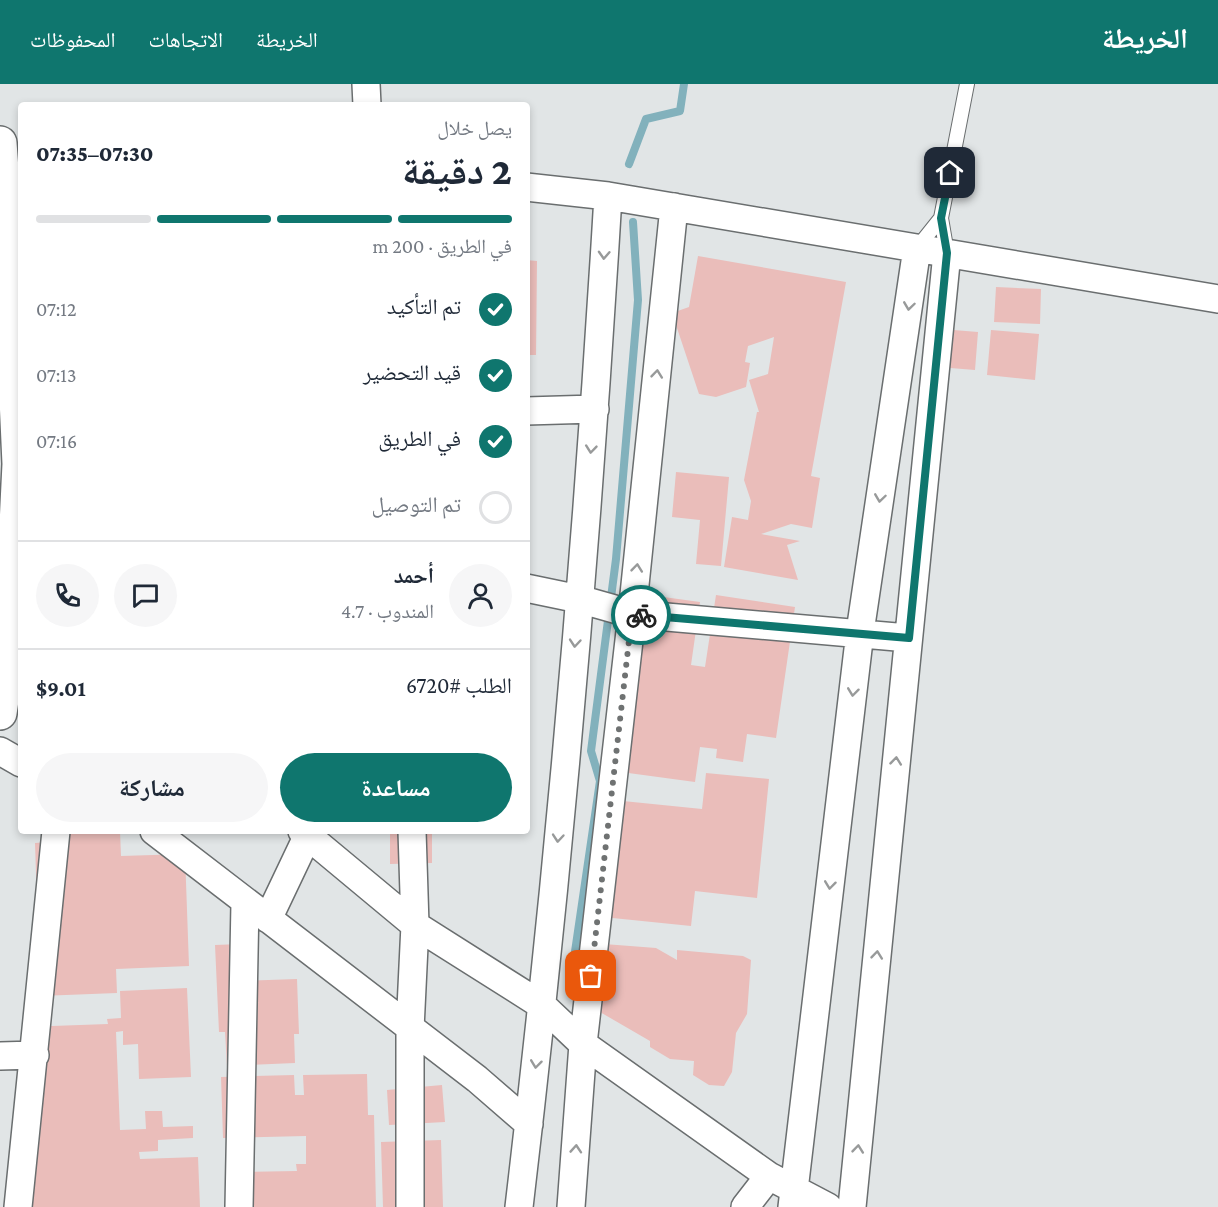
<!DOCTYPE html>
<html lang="ar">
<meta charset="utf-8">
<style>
:root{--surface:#fff;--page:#f6f6f7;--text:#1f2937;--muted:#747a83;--line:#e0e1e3;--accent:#0f766e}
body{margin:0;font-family:"Crimson Pro","Noto Naskh Arabic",serif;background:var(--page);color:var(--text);direction:rtl;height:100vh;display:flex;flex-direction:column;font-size:22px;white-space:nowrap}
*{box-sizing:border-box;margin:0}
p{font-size:20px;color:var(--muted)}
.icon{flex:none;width:33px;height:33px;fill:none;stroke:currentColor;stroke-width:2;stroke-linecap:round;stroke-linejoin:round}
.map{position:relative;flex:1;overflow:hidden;direction:ltr}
.sheet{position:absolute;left:18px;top:18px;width:512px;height:732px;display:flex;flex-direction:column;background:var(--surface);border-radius:6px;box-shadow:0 3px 9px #0003;direction:rtl}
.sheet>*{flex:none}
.pin{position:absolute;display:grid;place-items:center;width:51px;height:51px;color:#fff;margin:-26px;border-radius:12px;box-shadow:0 3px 9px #0006}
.courier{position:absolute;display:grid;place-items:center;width:60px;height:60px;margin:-30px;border:4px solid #0f766e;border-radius:50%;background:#fff;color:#222;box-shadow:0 2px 8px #0007}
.summary em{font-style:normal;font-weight:800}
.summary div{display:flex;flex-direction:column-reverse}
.summary{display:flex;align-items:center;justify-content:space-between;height:102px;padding:0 18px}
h1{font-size:39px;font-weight:800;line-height:45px}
.bar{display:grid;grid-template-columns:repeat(4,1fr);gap:9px 6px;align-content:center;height:72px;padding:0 18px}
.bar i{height:8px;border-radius:4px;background:var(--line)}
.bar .selected{background:var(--accent)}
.bar p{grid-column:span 4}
.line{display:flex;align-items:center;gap:15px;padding:0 18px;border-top:2px solid var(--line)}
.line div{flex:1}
.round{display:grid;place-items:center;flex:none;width:63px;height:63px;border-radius:32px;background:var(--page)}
ol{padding:0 18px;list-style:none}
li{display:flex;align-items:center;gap:18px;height:66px}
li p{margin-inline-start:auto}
li .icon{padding:6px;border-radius:50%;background:var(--accent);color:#fff;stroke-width:4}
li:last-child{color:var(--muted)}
li i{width:33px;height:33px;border:3px solid var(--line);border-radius:50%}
.action{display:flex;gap:12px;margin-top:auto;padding:12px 18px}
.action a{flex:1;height:69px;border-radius:36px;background:var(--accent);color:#fff;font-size:24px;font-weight:800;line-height:69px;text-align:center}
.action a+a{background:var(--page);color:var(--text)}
header{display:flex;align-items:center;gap:36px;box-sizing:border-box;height:84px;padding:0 30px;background:var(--accent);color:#fff}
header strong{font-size:28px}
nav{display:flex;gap:33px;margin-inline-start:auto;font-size:21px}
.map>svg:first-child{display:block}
</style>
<header>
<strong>الخريطة</strong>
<nav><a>الخريطة</a><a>الاتجاهات</a><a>المحفوظات</a></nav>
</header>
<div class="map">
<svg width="1218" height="1123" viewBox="0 0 1218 1123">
<rect width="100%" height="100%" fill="#e1e5e6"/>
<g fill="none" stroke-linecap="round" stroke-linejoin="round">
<path stroke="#82b1bc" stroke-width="8" d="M629,80L646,35L680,27L684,0
M572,888L600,697L591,667L616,475L638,216L633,138"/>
</g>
<path fill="#eabdba" d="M698,172L846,198L811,392L820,394L812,444L791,440L761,450L800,457L787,461L798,496L724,483L732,433L748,436L751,417L744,396L757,328H759L749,296L768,290L774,253L748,262L745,278L750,279L746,303L716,313L699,310L672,229L689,223Z
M526,176L537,177L536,271H526Z
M996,203L1041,205L1040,240L994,238Z
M941,245L978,248L975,286L938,283Z
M991,246L1039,250L1035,296L987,291Z
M676,388L729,393L721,482L696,480L700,436L672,433Z
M649,511L700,518L691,581L705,583L716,511L795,523L776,654L747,650L743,678L716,674L717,665L700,663L695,698L621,688Z
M706,689L769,695L757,814L695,807L691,842L593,832L613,716L702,725Z
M48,747H120L121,772L185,770L189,882L116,885L117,909L40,912L35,759L48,758Z
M390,747H432V779L390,780Z
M591,859L656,864L677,876V866L743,872L751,876L747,930L736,949L732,988L724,1002L709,1001L693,991L694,977L670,975L650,963V957L581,917Z
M241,860L243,897L297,895L299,950H294L295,979L227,982L225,948H219L215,861Z
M187,904L191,993L139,995L138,960L123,961V947L116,948L120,1046L146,1045L145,1027H162L163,1043L193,1042V1054L158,1056V1067L139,1068L140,1075L198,1073L200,1123H16L24,943L108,940L107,935L121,934L120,907Z
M367,990L368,1031H374L376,1123H233L232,1088L297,1087L296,1080H306V1052L223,1054L221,993L294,991L295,1011H304L303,991Z
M442,1001L445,1038L389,1041L387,1006Z
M441,1056L443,1123H383L381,1058Z"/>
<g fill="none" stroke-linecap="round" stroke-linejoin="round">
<defs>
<path id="service" d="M917,164L941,134
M947,169L941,134L967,0"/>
<path id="minor" d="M366,0L367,21
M526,103L608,112L1218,215
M526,327L595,325
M526,504L579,515L632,530L908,554
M0,667L21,679
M154,747L477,995L529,1040
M302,747L415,841L410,945V1123
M412,747L415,841L543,922L583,960L769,1092L828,1123
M268,835L307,753
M0,972L35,971
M18,1123L56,747
M239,1123L245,819
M519,1123C559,787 588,450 608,112
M571,1123L583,960L632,530L674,123
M745,1123L769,1092
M792,1123L860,548L917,164
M852,1123L947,169"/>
<path id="primary" d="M0,59L11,205L19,380L10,563L0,629"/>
</defs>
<use href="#service" stroke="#6a6e6f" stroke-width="16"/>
<use href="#minor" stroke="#6a6e6f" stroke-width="30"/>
<use href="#primary" stroke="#6a6e6f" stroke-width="36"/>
<use href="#service" stroke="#fff" stroke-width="14"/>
<use href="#minor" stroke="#fff" stroke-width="27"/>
<use href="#primary" stroke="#fff" stroke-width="33"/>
</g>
<defs><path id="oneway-chevron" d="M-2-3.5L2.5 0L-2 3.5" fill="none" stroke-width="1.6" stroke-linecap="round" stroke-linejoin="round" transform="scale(1.5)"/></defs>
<g stroke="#989a9a">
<use href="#oneway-chevron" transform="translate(604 171) rotate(93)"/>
<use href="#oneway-chevron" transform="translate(909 222) rotate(98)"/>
<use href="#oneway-chevron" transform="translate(657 290) rotate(-84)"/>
<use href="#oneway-chevron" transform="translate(591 365) rotate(96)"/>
<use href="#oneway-chevron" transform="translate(880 414) rotate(98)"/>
<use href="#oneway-chevron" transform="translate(637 484) rotate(-84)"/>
<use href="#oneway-chevron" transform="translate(575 559) rotate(95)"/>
<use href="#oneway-chevron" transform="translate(853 608) rotate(97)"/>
<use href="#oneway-chevron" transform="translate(896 677) rotate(-84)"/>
<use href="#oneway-chevron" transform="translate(558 754) rotate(95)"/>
<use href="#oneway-chevron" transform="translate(830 801) rotate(97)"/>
<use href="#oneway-chevron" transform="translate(877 871) rotate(-84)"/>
<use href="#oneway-chevron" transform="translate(536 980) rotate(97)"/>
<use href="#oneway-chevron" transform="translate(576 1065) rotate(-86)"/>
<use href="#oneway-chevron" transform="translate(858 1065) rotate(-84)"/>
</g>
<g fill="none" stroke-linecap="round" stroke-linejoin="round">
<path stroke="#6f7272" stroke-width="6" stroke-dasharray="0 10.8" d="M591,892L632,530L641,531"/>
<path stroke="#0f766e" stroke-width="8" d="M641,531L909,554L947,169L941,134L950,89"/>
</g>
</svg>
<div class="pin" style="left:591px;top:892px;background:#ea580c"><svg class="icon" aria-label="bag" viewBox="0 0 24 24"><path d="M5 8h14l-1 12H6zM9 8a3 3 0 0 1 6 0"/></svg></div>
<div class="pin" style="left:950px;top:89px;background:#1f2937"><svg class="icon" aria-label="home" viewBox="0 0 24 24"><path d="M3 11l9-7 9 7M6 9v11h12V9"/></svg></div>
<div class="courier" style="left:641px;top:531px"><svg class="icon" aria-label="bike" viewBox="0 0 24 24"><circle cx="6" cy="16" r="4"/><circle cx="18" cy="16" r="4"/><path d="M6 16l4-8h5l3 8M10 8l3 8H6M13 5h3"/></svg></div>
<section class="sheet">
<div class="summary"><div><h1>2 دقيقة</h1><p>يصل خلال</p></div><em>07:30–07:35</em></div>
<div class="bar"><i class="selected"></i><i class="selected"></i><i class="selected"></i><i></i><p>في الطريق · 200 m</p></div>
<ol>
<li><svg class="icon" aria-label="check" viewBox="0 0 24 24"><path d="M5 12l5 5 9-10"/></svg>تم التأكيد<p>07:12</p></li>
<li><svg class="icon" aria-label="check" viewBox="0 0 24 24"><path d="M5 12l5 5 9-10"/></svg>قيد التحضير<p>07:13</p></li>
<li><svg class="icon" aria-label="check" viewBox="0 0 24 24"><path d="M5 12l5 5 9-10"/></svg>في الطريق<p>07:16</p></li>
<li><i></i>تم التوصيل</li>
</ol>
<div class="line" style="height:108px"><a class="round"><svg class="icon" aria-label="person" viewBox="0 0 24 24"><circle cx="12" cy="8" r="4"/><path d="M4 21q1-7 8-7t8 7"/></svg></a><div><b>أحمد</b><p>المندوب · 4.7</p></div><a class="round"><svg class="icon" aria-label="chat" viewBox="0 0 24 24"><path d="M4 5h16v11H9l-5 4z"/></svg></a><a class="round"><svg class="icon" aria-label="phone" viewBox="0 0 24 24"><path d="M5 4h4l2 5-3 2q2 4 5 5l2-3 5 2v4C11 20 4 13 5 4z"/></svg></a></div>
<div class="line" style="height:78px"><div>الطلب #6720</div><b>$9.01</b></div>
<div class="action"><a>مساعدة</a><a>مشاركة</a></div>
</section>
</div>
